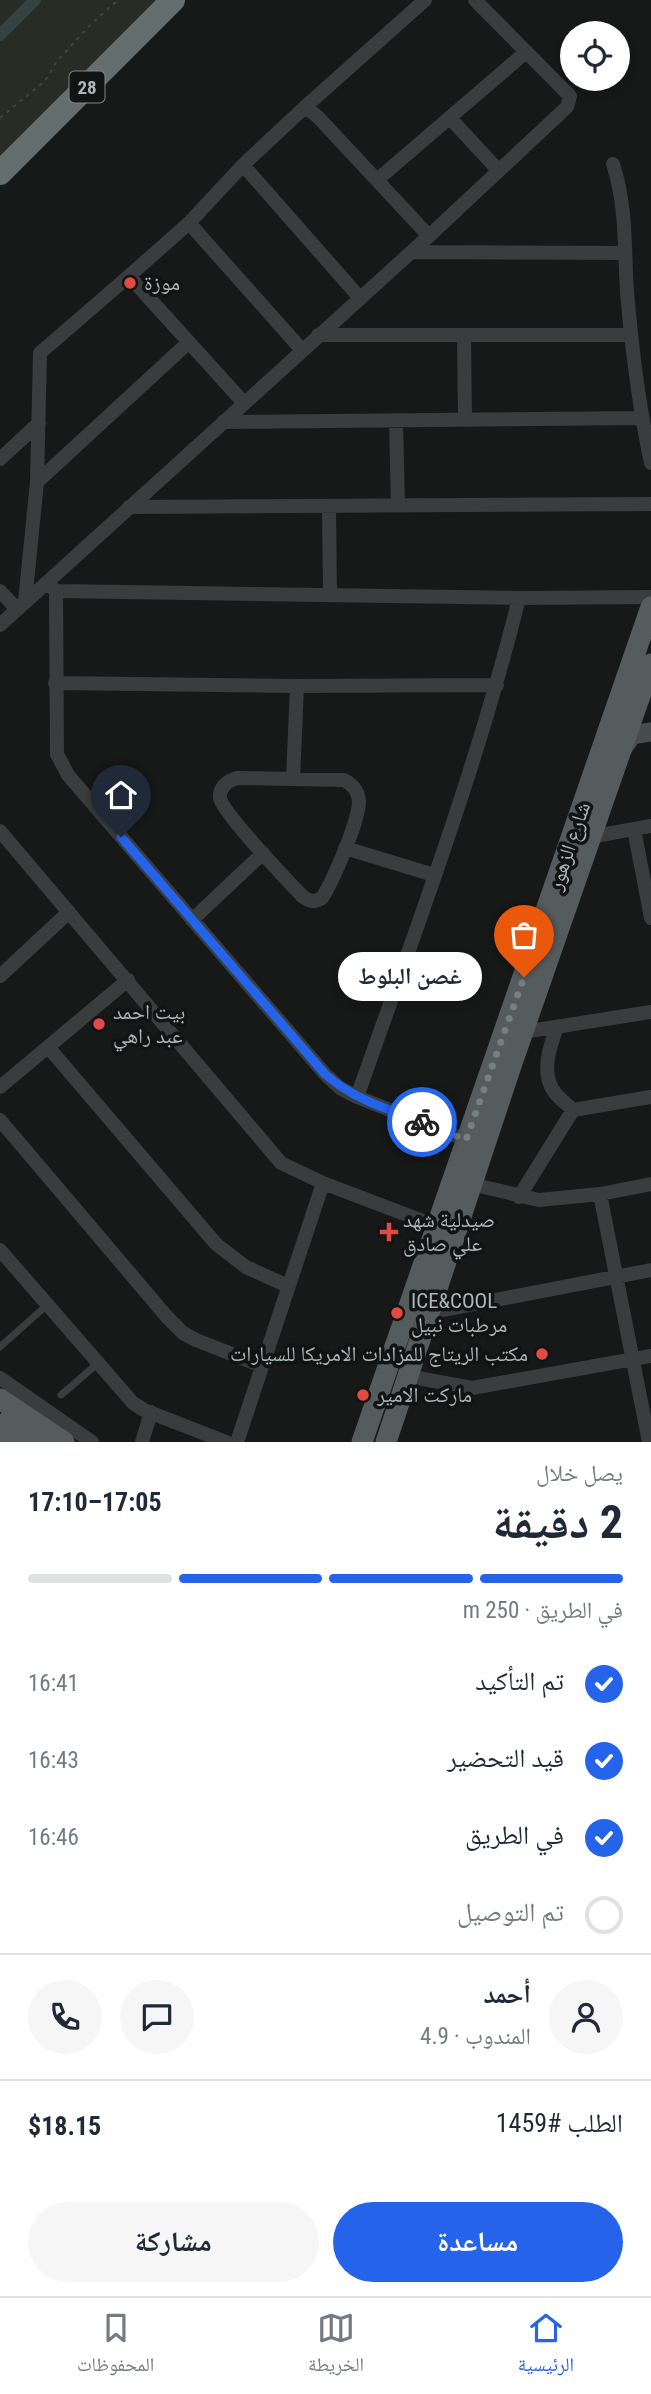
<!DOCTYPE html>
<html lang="ar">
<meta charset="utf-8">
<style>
:root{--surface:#fff;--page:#f6f6f7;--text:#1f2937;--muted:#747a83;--line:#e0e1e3;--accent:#2563eb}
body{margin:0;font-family:"Roboto Condensed","Noto Naskh Arabic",sans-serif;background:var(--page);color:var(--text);direction:rtl;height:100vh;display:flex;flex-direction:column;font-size:26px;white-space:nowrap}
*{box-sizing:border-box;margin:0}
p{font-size:23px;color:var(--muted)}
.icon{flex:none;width:38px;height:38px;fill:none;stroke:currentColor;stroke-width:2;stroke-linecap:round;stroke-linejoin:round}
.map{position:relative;height:1442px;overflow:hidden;direction:ltr}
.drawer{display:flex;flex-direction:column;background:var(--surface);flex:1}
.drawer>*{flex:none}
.fabs{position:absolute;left:560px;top:21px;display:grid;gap:14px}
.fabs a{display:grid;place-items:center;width:70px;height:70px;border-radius:50%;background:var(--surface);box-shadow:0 4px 10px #0003;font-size:35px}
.pin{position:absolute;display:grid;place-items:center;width:60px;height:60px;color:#fff;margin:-72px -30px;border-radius:50% 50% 50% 0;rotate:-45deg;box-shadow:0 0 7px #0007}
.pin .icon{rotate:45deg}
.courier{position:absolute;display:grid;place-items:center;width:70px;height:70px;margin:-35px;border:5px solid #2563eb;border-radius:50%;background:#fff;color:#222;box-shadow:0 2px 9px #0007}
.bubble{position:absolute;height:49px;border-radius:24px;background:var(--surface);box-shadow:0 4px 10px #0003;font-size:23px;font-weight:700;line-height:49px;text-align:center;direction:rtl}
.head em{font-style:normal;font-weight:700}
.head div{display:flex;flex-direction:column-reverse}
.head{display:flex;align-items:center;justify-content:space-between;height:119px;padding:0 28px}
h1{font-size:46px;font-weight:700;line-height:52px}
.bar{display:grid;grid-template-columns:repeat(4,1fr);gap:10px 7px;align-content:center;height:84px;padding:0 28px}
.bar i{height:9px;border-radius:5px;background:var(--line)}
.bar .active{background:var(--accent)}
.bar p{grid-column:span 4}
.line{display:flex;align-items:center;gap:18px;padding:0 28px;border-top:2px solid var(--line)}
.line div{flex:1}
.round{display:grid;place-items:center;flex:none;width:74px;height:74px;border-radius:37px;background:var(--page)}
ol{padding:0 28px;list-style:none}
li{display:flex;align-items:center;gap:21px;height:77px}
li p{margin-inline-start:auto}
li .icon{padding:7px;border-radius:50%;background:var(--accent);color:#fff;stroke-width:4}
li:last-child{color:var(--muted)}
li i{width:38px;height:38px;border:4px solid var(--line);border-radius:50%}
.primary-button{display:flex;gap:14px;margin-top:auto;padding:14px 28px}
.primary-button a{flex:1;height:80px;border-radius:42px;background:var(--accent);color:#fff;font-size:28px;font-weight:700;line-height:80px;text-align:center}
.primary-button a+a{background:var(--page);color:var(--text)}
.tabs{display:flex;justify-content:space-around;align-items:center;height:98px;border-top:2px solid var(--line);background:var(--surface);font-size:19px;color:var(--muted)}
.tabs a{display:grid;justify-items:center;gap:4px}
.tabs .active{color:var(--accent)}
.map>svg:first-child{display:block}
</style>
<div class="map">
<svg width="651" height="1442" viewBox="0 0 651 1442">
<rect width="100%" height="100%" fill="#171919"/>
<path fill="#282c24" d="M0,0H167L0,167Z"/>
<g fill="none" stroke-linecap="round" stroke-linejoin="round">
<path stroke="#334341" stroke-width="12" d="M0,35L35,0"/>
<path stroke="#3f4445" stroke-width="2" stroke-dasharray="3.5 5" stroke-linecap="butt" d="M0,118L45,81L57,61L91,24L118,0"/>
<path stroke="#393d3e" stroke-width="7" d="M0,1347L47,1305
M61,1395L97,1364"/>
<path stroke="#393d3e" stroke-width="14" d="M305,107L425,0
M450,118L498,170
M613,164C627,208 624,247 627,292C632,350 639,407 651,463
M243,165L360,298
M377,180L526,52
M189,223L129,276L244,403
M411,252L624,253
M318,335H631
M464,335L465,419
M302,350L189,223L243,165L305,107L317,116L429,236
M396,421L398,505
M223,422L641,418
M0,459L39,423
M37,482L40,353L129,276
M129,507L651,504
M329,507L330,595
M49,585L56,591L519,598L651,597
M0,591L17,609
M56,591L57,754L68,775L325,1074L340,1088L357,1097L466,1140
M25,602L37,482L189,342
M0,625L429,236L567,107L570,96L475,0
M55,683L297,686L497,685
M237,778L344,780C352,784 358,790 359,801C359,821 333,881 322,898C314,903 309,901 302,896C289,882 222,812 220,798C219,787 227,781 237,778Z
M293,779L297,686
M634,829L651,918
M0,831L281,1163L323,1183L436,1226
M590,837L651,826
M345,848L434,875
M192,920L263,853
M0,976L69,912
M557,1027C550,1046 541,1071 553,1090C557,1097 567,1104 573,1110
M523,1032L651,1012
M49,1048L216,1244L246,1267L288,1286
M0,1087L128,980
M357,1097C415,932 477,768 519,598
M0,1120L167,1317L183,1333L196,1340L262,1366
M471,1184L539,1200L600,1194L651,1184
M600,1194L649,1442
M519,1197L573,1110L651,1097
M0,1250L133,1403L144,1410L226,1442
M428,1313L651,1270
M407,1376L472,1388L651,1356
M0,1378L92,1442
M142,1442L151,1412
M237,1442L323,1183"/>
<path stroke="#474d4e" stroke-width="19" d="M621,751L632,735L651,732"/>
<path stroke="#555c5d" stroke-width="21" d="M0,1399L64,1442
M8,1421L38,1442
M0,1433L12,1442
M362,1442L651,607
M386,1442L511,1066L651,664"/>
<path stroke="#656e6f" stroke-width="24" d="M0,173L173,0"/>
</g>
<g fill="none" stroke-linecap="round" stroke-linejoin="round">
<path stroke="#778080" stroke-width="7" stroke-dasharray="0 12.6" d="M422,1122L466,1140L524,977"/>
<path stroke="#2563eb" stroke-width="9" d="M121,837L325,1074C353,1099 387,1109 422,1122"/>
</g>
<g fill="#e44a45" stroke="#121414" stroke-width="2.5">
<circle cx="130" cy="283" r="7"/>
<circle cx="99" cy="1024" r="7"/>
<path d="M385.5 1221.5h7v7h7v7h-7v7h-7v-7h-7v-7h7z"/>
<circle cx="397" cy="1313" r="7"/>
<circle cx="542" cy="1354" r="7"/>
<circle cx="363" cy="1395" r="7"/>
</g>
<g text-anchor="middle" stroke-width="7" stroke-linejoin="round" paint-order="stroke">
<rect fill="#121414" stroke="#7d8687" stroke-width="2" x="69.5" y="71.5" width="35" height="31" rx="5"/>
<g font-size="19" font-weight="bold" fill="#abb7b8">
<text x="87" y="94">28</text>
</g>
<g font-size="21" fill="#abb7b8" stroke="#121414" text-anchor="start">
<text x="144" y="290">موزة</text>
<text x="113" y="1019">بيت احمد<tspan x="113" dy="24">عبد راهي</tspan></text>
<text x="403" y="1227">صيدلية شهد<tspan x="403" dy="24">علي صادق</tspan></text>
<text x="411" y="1308">ICE&amp;COOL<tspan x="411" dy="24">مرطبات نبيل</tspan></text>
<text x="528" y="1361" text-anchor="end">مكتب الريتاج للمزادات الامريكا للسيارات</text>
<text x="377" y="1402">ماركت الامير</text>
</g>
<g font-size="21" fill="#abb7b8" stroke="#121414">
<text transform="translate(569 846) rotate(-71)" y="7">شارع الزهور</text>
</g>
</g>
</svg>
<div class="fabs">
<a><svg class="icon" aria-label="locate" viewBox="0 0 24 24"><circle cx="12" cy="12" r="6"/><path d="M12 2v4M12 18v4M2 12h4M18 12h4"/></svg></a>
</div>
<div class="pin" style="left:524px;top:977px;background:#ea580c"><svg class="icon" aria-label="bag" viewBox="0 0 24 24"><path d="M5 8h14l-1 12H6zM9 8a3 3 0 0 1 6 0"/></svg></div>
<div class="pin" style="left:121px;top:837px;background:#1f2937"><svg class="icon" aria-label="home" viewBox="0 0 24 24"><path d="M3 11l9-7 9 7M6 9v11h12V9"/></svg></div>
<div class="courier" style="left:422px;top:1122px"><svg class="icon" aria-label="bike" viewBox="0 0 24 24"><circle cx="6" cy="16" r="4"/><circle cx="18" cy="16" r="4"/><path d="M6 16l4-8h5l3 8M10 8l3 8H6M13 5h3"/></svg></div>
<div class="bubble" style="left:338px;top:952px;width:144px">غصن البلوط</div>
</div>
<section class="drawer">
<div class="head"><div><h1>2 دقيقة</h1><p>يصل خلال</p></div><em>17:05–17:10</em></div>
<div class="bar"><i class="active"></i><i class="active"></i><i class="active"></i><i></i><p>في الطريق · 250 m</p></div>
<ol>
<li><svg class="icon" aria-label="check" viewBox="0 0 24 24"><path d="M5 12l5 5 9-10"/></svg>تم التأكيد<p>16:41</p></li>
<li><svg class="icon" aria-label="check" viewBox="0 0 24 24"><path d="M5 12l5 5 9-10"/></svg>قيد التحضير<p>16:43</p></li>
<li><svg class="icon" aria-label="check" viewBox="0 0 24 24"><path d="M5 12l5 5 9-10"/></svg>في الطريق<p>16:46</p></li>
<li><i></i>تم التوصيل</li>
</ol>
<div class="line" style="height:126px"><a class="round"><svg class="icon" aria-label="person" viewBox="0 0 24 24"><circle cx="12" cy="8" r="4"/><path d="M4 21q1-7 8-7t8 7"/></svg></a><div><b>أحمد</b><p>المندوب · 4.9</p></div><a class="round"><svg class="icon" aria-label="chat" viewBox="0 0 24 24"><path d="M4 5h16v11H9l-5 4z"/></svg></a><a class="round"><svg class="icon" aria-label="phone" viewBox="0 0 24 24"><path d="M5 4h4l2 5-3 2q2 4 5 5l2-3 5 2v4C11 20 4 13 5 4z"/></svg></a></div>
<div class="line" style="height:91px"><div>الطلب #1459</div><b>$18.15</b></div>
<div class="primary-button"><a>مساعدة</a><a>مشاركة</a></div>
</section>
<nav class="tabs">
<a class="active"><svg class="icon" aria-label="home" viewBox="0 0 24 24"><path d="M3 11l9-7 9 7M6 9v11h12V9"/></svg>الرئيسية</a>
<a><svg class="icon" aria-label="map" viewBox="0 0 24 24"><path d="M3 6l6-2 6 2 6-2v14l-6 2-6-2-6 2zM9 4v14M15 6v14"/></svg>الخريطة</a>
<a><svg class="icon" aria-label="saved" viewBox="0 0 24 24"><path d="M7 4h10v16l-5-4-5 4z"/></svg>المحفوظات</a>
</nav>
